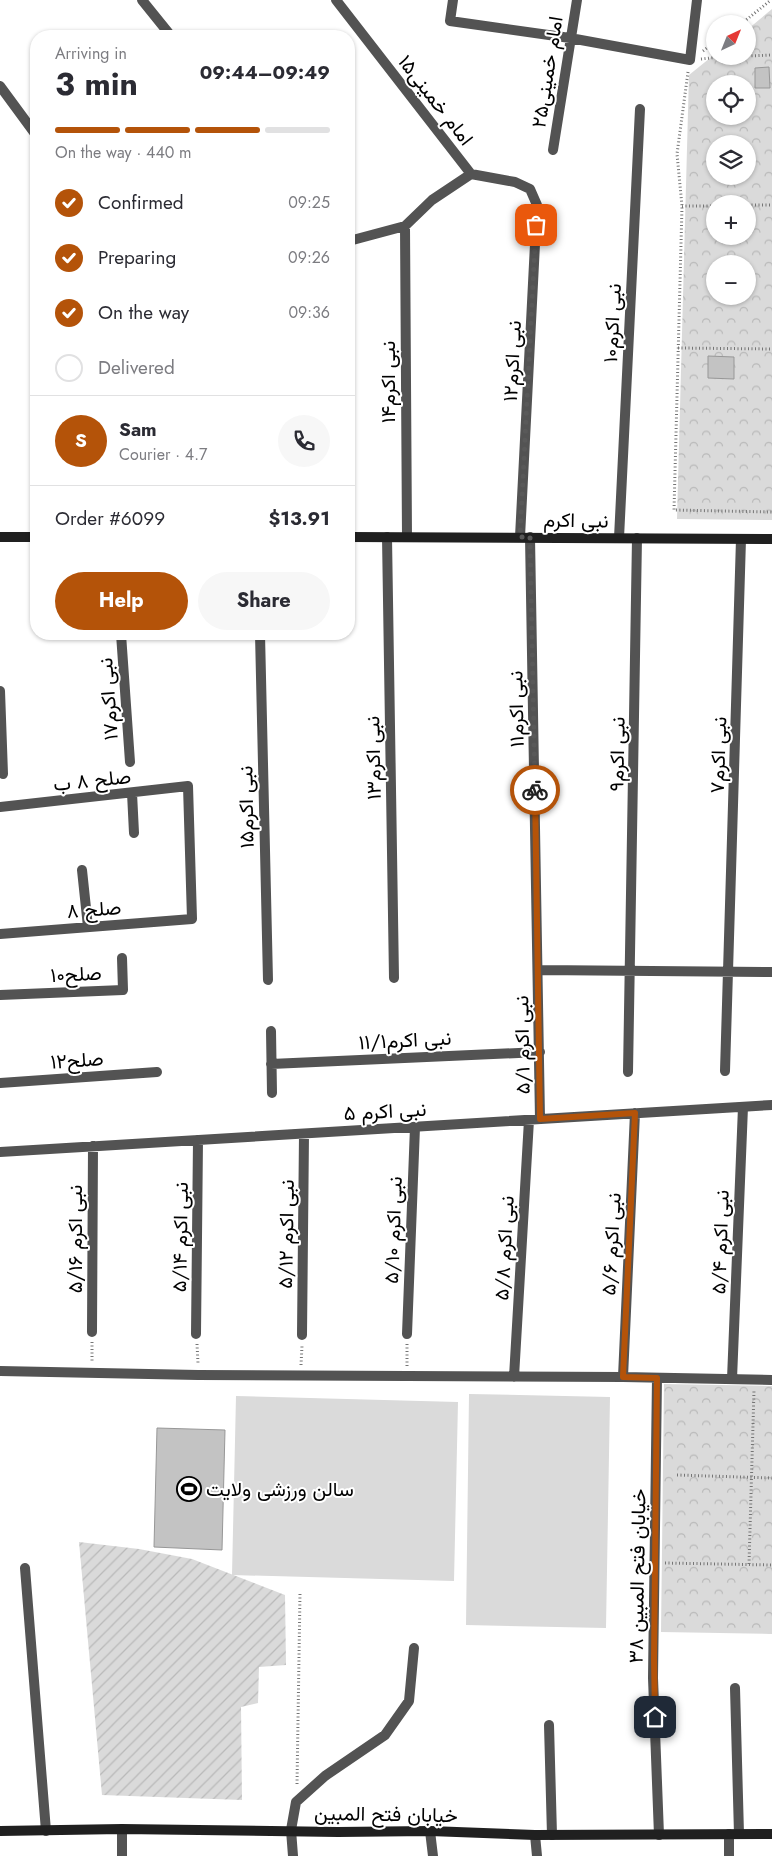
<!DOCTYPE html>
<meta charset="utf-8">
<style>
:root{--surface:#fff;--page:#f7f7f7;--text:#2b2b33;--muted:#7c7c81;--line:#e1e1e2;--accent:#b45309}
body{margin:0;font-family:Jost,Vazirmatn,sans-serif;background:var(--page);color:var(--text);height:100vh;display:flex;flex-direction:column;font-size:19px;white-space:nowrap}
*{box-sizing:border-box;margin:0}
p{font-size:16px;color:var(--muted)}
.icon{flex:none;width:28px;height:28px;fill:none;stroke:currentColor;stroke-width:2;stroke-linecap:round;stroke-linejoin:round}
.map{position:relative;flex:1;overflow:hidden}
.panel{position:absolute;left:30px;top:30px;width:325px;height:610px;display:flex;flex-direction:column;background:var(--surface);border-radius:20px;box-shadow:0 1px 4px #0004}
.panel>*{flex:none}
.needle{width:32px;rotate:43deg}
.fabs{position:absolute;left:706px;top:15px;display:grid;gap:10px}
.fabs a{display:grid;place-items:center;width:50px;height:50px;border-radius:50%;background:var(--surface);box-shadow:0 1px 4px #0004;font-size:25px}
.pin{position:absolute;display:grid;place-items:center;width:42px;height:42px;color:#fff;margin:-21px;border-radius:10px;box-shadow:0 2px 8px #0006}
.courier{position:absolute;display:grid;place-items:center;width:50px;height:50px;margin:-25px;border:4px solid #b45309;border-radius:50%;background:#fff;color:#222;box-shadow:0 1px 6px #0007}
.head em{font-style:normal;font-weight:700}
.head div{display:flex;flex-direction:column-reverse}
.head{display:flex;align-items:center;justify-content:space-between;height:85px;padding:0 25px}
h1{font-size:32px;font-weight:700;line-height:38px}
.bar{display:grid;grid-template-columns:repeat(4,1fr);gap:8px 5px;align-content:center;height:60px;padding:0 25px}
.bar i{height:6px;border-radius:4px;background:var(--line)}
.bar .selected{background:var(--accent)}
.bar p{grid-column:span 4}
.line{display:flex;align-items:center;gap:12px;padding:0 25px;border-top:1px solid var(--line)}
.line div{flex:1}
.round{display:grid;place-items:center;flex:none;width:52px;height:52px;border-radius:26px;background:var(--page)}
ol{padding:0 25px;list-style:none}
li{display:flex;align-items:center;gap:15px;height:55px}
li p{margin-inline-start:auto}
li .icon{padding:5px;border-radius:50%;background:var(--accent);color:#fff;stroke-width:4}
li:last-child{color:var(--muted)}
li i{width:28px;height:28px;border:2px solid var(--line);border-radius:50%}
.cta{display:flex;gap:10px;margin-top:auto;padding:10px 25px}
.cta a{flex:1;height:58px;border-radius:30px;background:var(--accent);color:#fff;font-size:20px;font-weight:700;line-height:58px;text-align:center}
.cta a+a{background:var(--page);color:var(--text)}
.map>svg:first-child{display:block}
</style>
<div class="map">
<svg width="772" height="1856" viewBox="0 0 772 1856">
<defs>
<pattern id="park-crowns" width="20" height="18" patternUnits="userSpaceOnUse" patternTransform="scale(1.25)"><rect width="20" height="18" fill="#dadada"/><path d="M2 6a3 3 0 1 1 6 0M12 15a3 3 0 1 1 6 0" fill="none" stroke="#b9b9b9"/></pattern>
<pattern id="garden-furrows" width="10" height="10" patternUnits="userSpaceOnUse" patternTransform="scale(1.25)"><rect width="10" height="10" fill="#dadada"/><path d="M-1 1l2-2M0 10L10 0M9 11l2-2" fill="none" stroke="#b9b9b9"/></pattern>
</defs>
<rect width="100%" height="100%" fill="#fff"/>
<path fill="url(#park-crowns)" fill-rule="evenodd" d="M772,9V520L677,519L689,75L715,54V56H748V29ZM715,84H748V116H715ZM715,144H748V176H715ZM715,204H748V236H715ZM715,264H748V296H715Z
M664,1384L772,1386V1634L661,1632Z"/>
<path fill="url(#garden-furrows)" d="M79,1542L139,1549L192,1559L285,1595L286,1665L259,1667L258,1703L241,1707L242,1800L102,1795Z"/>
<path fill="#dadada" d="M469,1394L610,1397L606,1628L466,1625Z
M236,1396L458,1402L454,1581L232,1575Z"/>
<path fill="#c3c3c3" stroke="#979797" d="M769,67L770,88H755V68Z
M708,356L734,357V379L708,378Z
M157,1428L225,1430L222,1550L154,1547Z"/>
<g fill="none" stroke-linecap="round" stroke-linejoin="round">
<path stroke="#757575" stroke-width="3" stroke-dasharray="1 2.5" stroke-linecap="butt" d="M741,24L771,0
M703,51L715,42
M748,56L772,55
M701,59L729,56
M688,72L677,154L682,206L674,510L772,512
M748,205H772
M682,206H715
M678,348L772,349
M92,1342V1361
M197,1344L198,1363
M301,1365L302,1346
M407,1366V1344
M677,1475L772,1478
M665,1563L772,1565
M749,1564L754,1390
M297,1784L300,1593"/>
<path stroke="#535353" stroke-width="10" d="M142,0L171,36
M336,0L471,174L515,182L530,189L537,205L520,537
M453,0L450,21L570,38L690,60L697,0
M0,86L36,135
M553,150L577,0
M405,226L407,537
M349,241L405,226L432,200L471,174
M387,537L394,978
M530,537L540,1119
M619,538L640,109
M121,634L130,762
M260,634L268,980
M0,691L3,774
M132,793L134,833
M0,807L188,786L192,919L0,934
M82,870L88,927
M539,970L772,972
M0,995L123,990L122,958
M271,1031L272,1093
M271,1064L540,1052
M725,1071L741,539
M628,1072L637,538
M0,1083L157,1072
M0,1152L772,1105
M92,1332L93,1146
M196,1334L198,1140
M407,1334L415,1127
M302,1335L304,1134
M0,1371L198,1375L623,1377L772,1380
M514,1377L529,1120
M623,1377L635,1113
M657,1378L653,1678L659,1835
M732,1379L743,1107
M25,1568L46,1831
M735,1688L739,1834
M549,1725L552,1835
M430,1831L433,1856
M535,1835L537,1856
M122,1856V1829
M293,1856L291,1830L296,1802L325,1776L385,1735L409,1701L414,1648
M729,1856V1834"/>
<path stroke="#202020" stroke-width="10" d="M0,537H36
M349,537L772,539
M0,1831L122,1829L338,1832L430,1831L535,1835L772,1834"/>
</g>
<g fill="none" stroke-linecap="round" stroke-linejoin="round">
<path stroke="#595959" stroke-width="5" stroke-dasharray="0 9" d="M535,790L530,537H520L536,225"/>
<path stroke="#b45309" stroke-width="6" d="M535,790L540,1119L635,1113L623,1377L657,1378L654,1659L655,1717"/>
</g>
<defs>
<symbol id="stadium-ring" viewBox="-11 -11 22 22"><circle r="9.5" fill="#fff" stroke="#000" stroke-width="1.5"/><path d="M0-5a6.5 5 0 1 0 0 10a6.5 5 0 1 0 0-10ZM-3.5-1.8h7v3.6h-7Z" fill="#000"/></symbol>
</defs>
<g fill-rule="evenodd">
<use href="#stadium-ring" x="175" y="1475" width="28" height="28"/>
</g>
<g text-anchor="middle" stroke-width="4" stroke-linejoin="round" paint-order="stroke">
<g font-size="20" fill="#000" stroke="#fff">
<text transform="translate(547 72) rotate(-81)" y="7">امام خمینی۲۵</text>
<text transform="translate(436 100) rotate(52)" y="7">۱۵امام خمینی</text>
<text transform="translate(612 323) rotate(-87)" y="7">نبی اکرم۱۰</text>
<text transform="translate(512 361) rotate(-87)" y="7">نبی اکرم۱۲</text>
<text transform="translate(388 382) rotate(-90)" y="7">نبی اکرم۱۴</text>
<text transform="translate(576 520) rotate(1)" y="7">نبی اکرم</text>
<text transform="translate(108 699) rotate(-94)" y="7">نبی اکرم۱۷</text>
<text transform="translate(516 709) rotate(-91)" y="7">نبی اکرم۱۱</text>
<text transform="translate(617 754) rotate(-89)" y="7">نبی اکرم۹</text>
<text transform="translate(718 755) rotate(-88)" y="7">نبی اکرم۷</text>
<text transform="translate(373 758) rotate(-91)" y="7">نبی اکرم۱۳</text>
<text transform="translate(92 780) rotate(-6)" y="7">صلح ۸ ب</text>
<text transform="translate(246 807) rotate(-91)" y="7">نبی اکرم۱۵</text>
<text transform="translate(94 909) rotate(-4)" y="7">۸ صلح</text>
<text transform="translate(76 974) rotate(-3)" y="7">صلح۱۰</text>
<text transform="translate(405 1040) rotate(-3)" y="7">نبی اکرم۱۱/۱</text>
<text transform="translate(522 1045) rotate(-91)" y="7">نبی اکرم ۵/۱</text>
<text transform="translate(77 1060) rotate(-4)" y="7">صلح۱۲</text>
<text transform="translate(385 1111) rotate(-3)" y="7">نبی اکرم ۵</text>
<text transform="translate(393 1230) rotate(-88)" y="7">نبی اکرم ۵/۱۰</text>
<text transform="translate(286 1234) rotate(-89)" y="7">نبی اکرم ۵/۱۲</text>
<text transform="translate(180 1237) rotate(-89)" y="7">نبی اکرم ۵/۱۴</text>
<text transform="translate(75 1239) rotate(-90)" y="7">نبی اکرم ۵/۱۶</text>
<text transform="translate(720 1242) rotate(-88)" y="7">نبی اکرم ۵/۴</text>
<text transform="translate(611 1244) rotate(-87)" y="7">نبی اکرم ۵/۶</text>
<text transform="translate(504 1248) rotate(-87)" y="7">نبی اکرم ۵/۸</text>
<text transform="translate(637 1576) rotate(-89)" y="7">خیابان فتح المبین ۳۸</text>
<text transform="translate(386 1814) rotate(1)" y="7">خیابان فتح المبین</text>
</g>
<g font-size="20" fill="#000" stroke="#fff" text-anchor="start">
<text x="206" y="1496">سالن ورزشی ولایت</text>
</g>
</g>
</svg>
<div class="fabs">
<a><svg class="needle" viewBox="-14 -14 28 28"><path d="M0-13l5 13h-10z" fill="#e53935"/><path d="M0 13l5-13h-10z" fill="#7c7c81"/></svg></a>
<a><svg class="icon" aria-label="locate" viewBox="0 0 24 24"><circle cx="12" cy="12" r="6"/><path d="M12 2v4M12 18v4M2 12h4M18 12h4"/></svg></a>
<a><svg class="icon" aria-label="layers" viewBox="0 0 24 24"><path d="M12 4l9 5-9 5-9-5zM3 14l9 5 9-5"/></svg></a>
<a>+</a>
<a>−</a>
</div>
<div class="pin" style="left:536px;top:225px;background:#ea580c"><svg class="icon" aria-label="bag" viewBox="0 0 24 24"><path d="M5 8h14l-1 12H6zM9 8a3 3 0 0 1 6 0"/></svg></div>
<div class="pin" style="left:655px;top:1717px;background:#1f2937"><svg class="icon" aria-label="home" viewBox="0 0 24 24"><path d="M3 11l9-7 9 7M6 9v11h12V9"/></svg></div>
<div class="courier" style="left:535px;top:790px"><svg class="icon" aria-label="bike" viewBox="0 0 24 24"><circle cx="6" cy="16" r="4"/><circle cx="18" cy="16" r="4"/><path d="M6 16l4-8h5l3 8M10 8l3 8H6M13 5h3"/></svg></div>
<section class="panel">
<div class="head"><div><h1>3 min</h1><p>Arriving in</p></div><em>09:44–09:49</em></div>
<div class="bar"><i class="selected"></i><i class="selected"></i><i class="selected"></i><i></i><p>On the way · 440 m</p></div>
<ol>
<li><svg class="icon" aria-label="check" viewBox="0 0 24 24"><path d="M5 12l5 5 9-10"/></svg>Confirmed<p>09:25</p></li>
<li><svg class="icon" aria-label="check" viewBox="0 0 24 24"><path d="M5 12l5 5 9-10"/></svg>Preparing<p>09:26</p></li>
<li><svg class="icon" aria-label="check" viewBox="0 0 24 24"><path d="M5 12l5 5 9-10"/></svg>On the way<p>09:36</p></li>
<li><i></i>Delivered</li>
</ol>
<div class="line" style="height:90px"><b class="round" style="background:var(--accent);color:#fff">S</b><div><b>Sam</b><p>Courier · 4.7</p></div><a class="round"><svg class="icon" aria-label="phone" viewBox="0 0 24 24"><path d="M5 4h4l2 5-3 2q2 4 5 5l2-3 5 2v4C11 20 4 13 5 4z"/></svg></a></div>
<div class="line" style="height:65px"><div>Order #6099</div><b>$13.91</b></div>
<div class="cta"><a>Help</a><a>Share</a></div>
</section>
</div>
